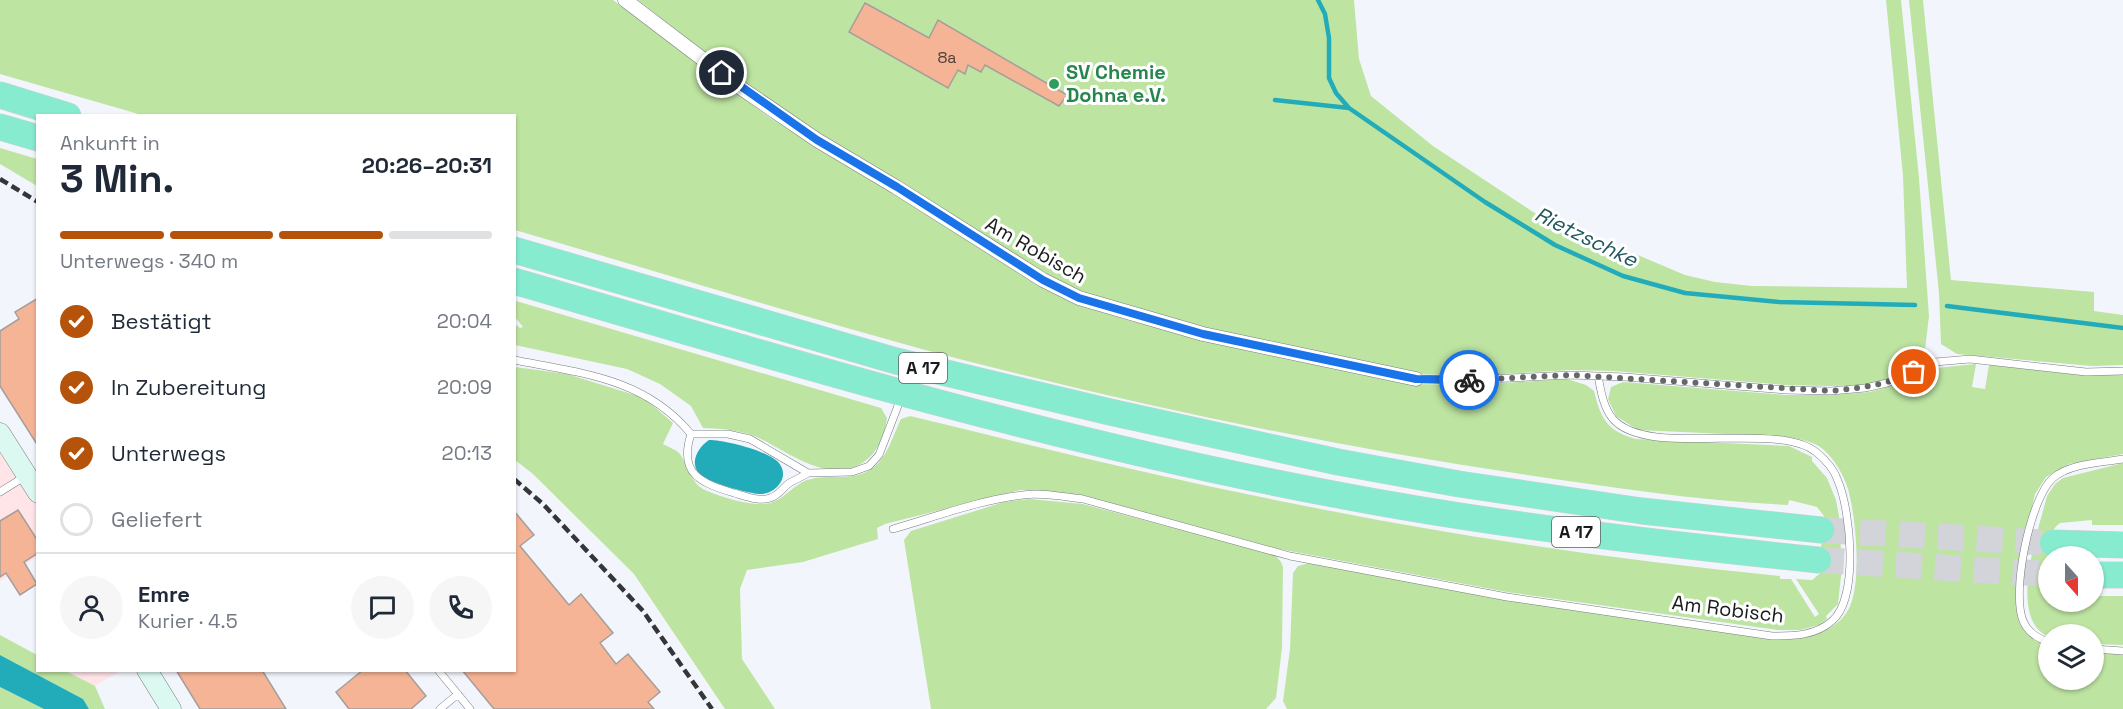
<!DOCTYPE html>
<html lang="de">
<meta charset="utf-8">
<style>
:root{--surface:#fff;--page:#f6f6f7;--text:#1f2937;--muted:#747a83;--line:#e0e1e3;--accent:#b45309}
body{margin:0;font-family:"Space Grotesk",sans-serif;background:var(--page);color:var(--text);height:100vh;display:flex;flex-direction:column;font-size:22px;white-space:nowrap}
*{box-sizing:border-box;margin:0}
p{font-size:20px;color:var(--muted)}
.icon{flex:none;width:33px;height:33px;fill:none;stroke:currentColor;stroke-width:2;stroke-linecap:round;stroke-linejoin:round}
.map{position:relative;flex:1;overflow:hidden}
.sheet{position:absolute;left:36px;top:114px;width:480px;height:558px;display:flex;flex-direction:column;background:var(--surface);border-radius:0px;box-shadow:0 2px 4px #0004}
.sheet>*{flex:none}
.needle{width:39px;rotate:159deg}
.controls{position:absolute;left:2038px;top:546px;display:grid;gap:12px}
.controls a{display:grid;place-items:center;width:66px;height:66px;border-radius:50%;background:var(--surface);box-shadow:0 2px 4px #0004;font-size:30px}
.pin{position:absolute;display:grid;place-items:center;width:51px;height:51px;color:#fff;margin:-26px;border:3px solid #fff;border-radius:50%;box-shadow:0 2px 6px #0007}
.courier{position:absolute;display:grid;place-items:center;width:60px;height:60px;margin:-30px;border:4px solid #1a73e8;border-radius:50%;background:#fff;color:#222;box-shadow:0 2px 8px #0007}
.headline em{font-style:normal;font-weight:700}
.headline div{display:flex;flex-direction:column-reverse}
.headline{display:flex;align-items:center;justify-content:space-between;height:102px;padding:0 24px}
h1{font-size:39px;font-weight:700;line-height:45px}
.bar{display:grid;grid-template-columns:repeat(4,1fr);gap:9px 6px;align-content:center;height:72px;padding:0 24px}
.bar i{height:8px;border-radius:4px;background:var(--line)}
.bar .on{background:var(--accent)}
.bar p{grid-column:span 4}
.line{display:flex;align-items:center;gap:15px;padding:0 24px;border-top:2px solid var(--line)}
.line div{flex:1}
.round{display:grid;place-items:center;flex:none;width:63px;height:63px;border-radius:32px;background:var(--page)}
ol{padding:0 24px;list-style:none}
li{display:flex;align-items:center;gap:18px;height:66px}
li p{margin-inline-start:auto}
li .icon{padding:6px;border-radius:50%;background:var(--accent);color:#fff;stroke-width:4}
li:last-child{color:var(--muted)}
li i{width:33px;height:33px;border:3px solid var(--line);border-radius:50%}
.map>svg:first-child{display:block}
</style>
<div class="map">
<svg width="2123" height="709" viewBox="0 0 2123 709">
<rect width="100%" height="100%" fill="#f3f5fc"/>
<path fill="#ffe4e8" d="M0,448L38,508L37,557L0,581Z
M66,671H120L95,686Z"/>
<path fill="#bee4a2" d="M0,0H613L769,117L1079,305L1131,321L1203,339L1415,384L1471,385L1567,379L1586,385L1594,391C1601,419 1607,431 1636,439L1789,446L1812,457V461L1827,478L1836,500L1839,516L1842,567L1838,604L1826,616L1827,619L1819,625L1800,630H1778L1507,592L1279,549L1083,495L1053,492L1020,490L885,524L877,528L878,539L803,562L747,570L740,589L742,659L775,709H725L634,574L533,474L515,460V367L567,374L638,396L649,402L673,423L663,444C668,447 675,449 679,453C689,465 689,482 705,490C721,497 746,505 763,504C781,504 791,486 807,480C829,473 855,483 874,467C888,456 893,435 901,419L910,416C1050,450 1189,484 1331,511C1479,540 1629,561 1780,576V579H1791L1815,617L1819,614L1796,579L1812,580L1823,571L1821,546L1827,520L1817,507L1789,500L1788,505C1699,501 1609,487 1521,474C1318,444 1116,401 918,348C783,311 649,269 515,230L514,116L142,115L0,74Z
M638,0H1354L1359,59L1371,96L1433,146L1550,223L1588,234L1685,275L1715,282L1752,286L1907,288L1903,176L1886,0H1901L1919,178L1929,316L1925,350L1922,360L1899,375L1869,385L1831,386L1785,385L1614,371L1571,370L1469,376L1415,374L1208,329L1081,293L1038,272L901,182L819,135L741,81Z
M1909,0H1923L1951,280L2094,292V311L2123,315V365L2092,366L1957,354L1941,344L1939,293Z
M0,148L37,159V186L0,164Z
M516,301L881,408L887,418C881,463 849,481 807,463C787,455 769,441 749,434C734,430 719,428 703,428L691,406L660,384L627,369L515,345L514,323L520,328L523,327L515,317Z
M1976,364L1972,387L1985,389L1989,365L2123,373V454L2069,464L2046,477L2035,494L2021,553L2016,595L2018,613L2038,640L2049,647V680H2094V652L2123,654V709H1287L1283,701L1290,649L1293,573L1298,566L1309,563L1506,600L1786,639C1808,639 1834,632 1847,612C1863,587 1856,517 1848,489C1844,475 1834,459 1824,450C1814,441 1801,440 1789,437L1638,430L1616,416L1608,399L1611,387L1623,382L1785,395H1831L1870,392L1902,383L1936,368Z
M2123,463V525H2092V520L2060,523C2049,531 2048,544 2053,556H2049V602H2094V596H2123V645L2094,644V634H2049V637C2006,619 2039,529 2047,496L2055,484L2063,478Z
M1029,499L1083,504L1275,555L1281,562L1283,567L1282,648L1276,698L1266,709H931L904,540L911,531L1004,502Z
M0,635L37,655L38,670L66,671L95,686L105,709H89L83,699L0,655Z
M0,687L44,709H0Z"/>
<path fill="#22acba" d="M709,440C725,440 769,451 779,463C791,478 774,495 759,494C747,493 710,483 701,475C688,464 698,447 709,440Z
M0,655L83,699L89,709H44L0,687Z"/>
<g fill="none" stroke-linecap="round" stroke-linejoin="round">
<path stroke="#22acba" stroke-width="4.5" d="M1318,0L1325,14L1329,38V78L1336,93L1349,108
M1275,100L1349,108L1485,202L1555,245L1623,276L1685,293L1779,302L1915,305
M1947,306L2123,328"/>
</g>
<path fill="#f6b496" stroke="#a59e9b" stroke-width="1.5" d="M865,3L929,38L938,20L1067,95L1059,106L985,65L981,72L968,65L965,74L958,70L948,88L849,32Z
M38,298V446L0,386V331L19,319L15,312Z
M18,510L38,541V553L24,562L37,584L20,595L6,573L0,577V521Z
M514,511L534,535L520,546L569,605L581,594L613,633L600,643L616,664L628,654L660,692L648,702L654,709H494L462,670H514Z
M176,670H262L286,709H200Z
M363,670H405L426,696L411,709H349L336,692Z"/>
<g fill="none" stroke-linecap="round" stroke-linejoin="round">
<path stroke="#d2d4da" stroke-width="26" stroke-dasharray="26 13" stroke-linecap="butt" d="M1821,530L2053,543
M1818,560L2049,574"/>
<defs>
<path id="lane" d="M514,360C581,373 645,378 691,434H728L750,439L808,473L852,472L869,466L879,455L901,398
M1416,379L1467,380L1571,375L1625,377L1785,390L1831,391L1865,388L1887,383L1935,362L1970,359L2086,372L2123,371
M691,434C678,474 701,483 734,493C745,496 759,502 770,498C778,496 782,489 788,484C794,480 802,477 808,473
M0,492L24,477
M893,529C935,517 979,500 1023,495C1042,492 1064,497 1083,499L1290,556L1507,597L1772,636C1793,636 1815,636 1832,621C1859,598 1851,512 1838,481C1834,469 1826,460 1816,452C1775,420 1648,459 1613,419C1603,407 1601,391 1598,376
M2049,642C2039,639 2029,633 2024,623C2010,596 2030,498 2053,478C2070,463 2101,463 2123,459
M2094,649L2123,651
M438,670L470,709
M440,709L458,694"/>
<path id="street" d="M625,0L738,86L817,140L896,187L1043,280L1079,298L1203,334L1416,379"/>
<path id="secondary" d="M0,433L38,493
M147,670L171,709"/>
<path id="highway" d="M0,95L68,116
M0,127L38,138
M514,250L896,361L1110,412L1338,462L1459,484L1642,511L1821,530
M514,281C785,361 1056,442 1333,494C1493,525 1656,543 1818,560
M2053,543L2123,545
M2094,575H2123"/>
</defs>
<use href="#lane" stroke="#797b81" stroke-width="8"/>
<use href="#street" stroke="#797b81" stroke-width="15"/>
<use href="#secondary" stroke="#797b81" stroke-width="21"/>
<use href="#highway" stroke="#d1d1d2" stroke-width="27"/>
<use href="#lane" stroke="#fff" stroke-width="7"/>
<use href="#street" stroke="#fff" stroke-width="14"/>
<use href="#secondary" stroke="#dbf9f1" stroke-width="20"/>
<use href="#highway" stroke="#87ebcf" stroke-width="26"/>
<path stroke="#353639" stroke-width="4.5" stroke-dasharray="9 4.5" stroke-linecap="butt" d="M0,179L38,202
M514,479L543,504L643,611L712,709"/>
</g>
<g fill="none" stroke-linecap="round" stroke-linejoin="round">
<path stroke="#65676a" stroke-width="6" stroke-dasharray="0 10.8" d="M1469,380L1571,375L1831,391C1860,388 1887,385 1914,372"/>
<path stroke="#1a73e8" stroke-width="8" d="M722,73L817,140L897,187L1043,280L1079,298L1203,334L1416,379L1469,380"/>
</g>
<circle fill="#2e9e5b" stroke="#fff" stroke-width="2" cx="1054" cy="84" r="6"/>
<g text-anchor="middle" stroke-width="6" stroke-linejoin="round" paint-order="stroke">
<g font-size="16" fill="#50403a">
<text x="947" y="63">8a</text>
</g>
<g fill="#fff" stroke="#5e5f60" stroke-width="1.5">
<rect x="899" y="353" width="48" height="30" rx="4.5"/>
<rect x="1552" y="517" width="48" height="30" rx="4.5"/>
</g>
<g font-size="18" font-weight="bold" fill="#191a1c">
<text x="923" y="374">A 17</text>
<text x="1576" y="538">A 17</text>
</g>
<g font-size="20" font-weight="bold" fill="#27864d" stroke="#fff" text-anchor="start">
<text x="1066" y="79">SV Chemie<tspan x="1066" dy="23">Dohna e.V.</tspan></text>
</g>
<g font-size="20" fill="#191a1c" stroke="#fff">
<text transform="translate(1036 250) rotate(30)" y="7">Am Robisch</text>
<text transform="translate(1728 609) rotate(7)" y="7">Am Robisch</text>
</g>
<g font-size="21" font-style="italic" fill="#22575d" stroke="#fff">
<text transform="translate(1586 237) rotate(26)" y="7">Rietzschke</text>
</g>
</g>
</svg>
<div class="controls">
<a><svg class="needle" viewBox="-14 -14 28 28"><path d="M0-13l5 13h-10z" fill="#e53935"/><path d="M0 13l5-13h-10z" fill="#747a83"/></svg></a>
<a><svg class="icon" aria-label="layers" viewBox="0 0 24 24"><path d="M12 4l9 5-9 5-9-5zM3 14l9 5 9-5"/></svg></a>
</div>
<div class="pin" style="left:1914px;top:372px;background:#ea580c"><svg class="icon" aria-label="bag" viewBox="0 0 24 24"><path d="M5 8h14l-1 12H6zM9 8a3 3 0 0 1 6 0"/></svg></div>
<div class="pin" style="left:722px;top:73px;background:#1f2937"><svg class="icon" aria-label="home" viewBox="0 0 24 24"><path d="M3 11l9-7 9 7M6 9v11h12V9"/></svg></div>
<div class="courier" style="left:1469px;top:380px"><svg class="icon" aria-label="bike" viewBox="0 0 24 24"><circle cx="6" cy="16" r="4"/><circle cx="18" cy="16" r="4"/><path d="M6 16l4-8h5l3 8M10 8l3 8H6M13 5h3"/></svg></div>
<section class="sheet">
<div class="headline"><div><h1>3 Min.</h1><p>Ankunft in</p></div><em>20:26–20:31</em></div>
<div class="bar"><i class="on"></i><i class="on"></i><i class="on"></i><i></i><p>Unterwegs · 340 m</p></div>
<ol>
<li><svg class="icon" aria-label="check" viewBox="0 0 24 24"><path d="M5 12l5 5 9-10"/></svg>Bestätigt<p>20:04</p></li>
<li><svg class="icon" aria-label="check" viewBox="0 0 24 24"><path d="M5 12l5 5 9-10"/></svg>In Zubereitung<p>20:09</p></li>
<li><svg class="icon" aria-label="check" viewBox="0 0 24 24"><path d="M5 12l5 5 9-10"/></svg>Unterwegs<p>20:13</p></li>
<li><i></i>Geliefert</li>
</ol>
<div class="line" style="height:108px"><a class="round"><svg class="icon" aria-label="person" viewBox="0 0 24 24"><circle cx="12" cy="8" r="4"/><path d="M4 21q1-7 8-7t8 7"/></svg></a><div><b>Emre</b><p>Kurier · 4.5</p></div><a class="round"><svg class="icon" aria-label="chat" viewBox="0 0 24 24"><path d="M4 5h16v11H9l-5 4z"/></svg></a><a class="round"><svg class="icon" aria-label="phone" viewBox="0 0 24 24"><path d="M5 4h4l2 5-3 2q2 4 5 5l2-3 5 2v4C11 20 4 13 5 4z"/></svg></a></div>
</section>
</div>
